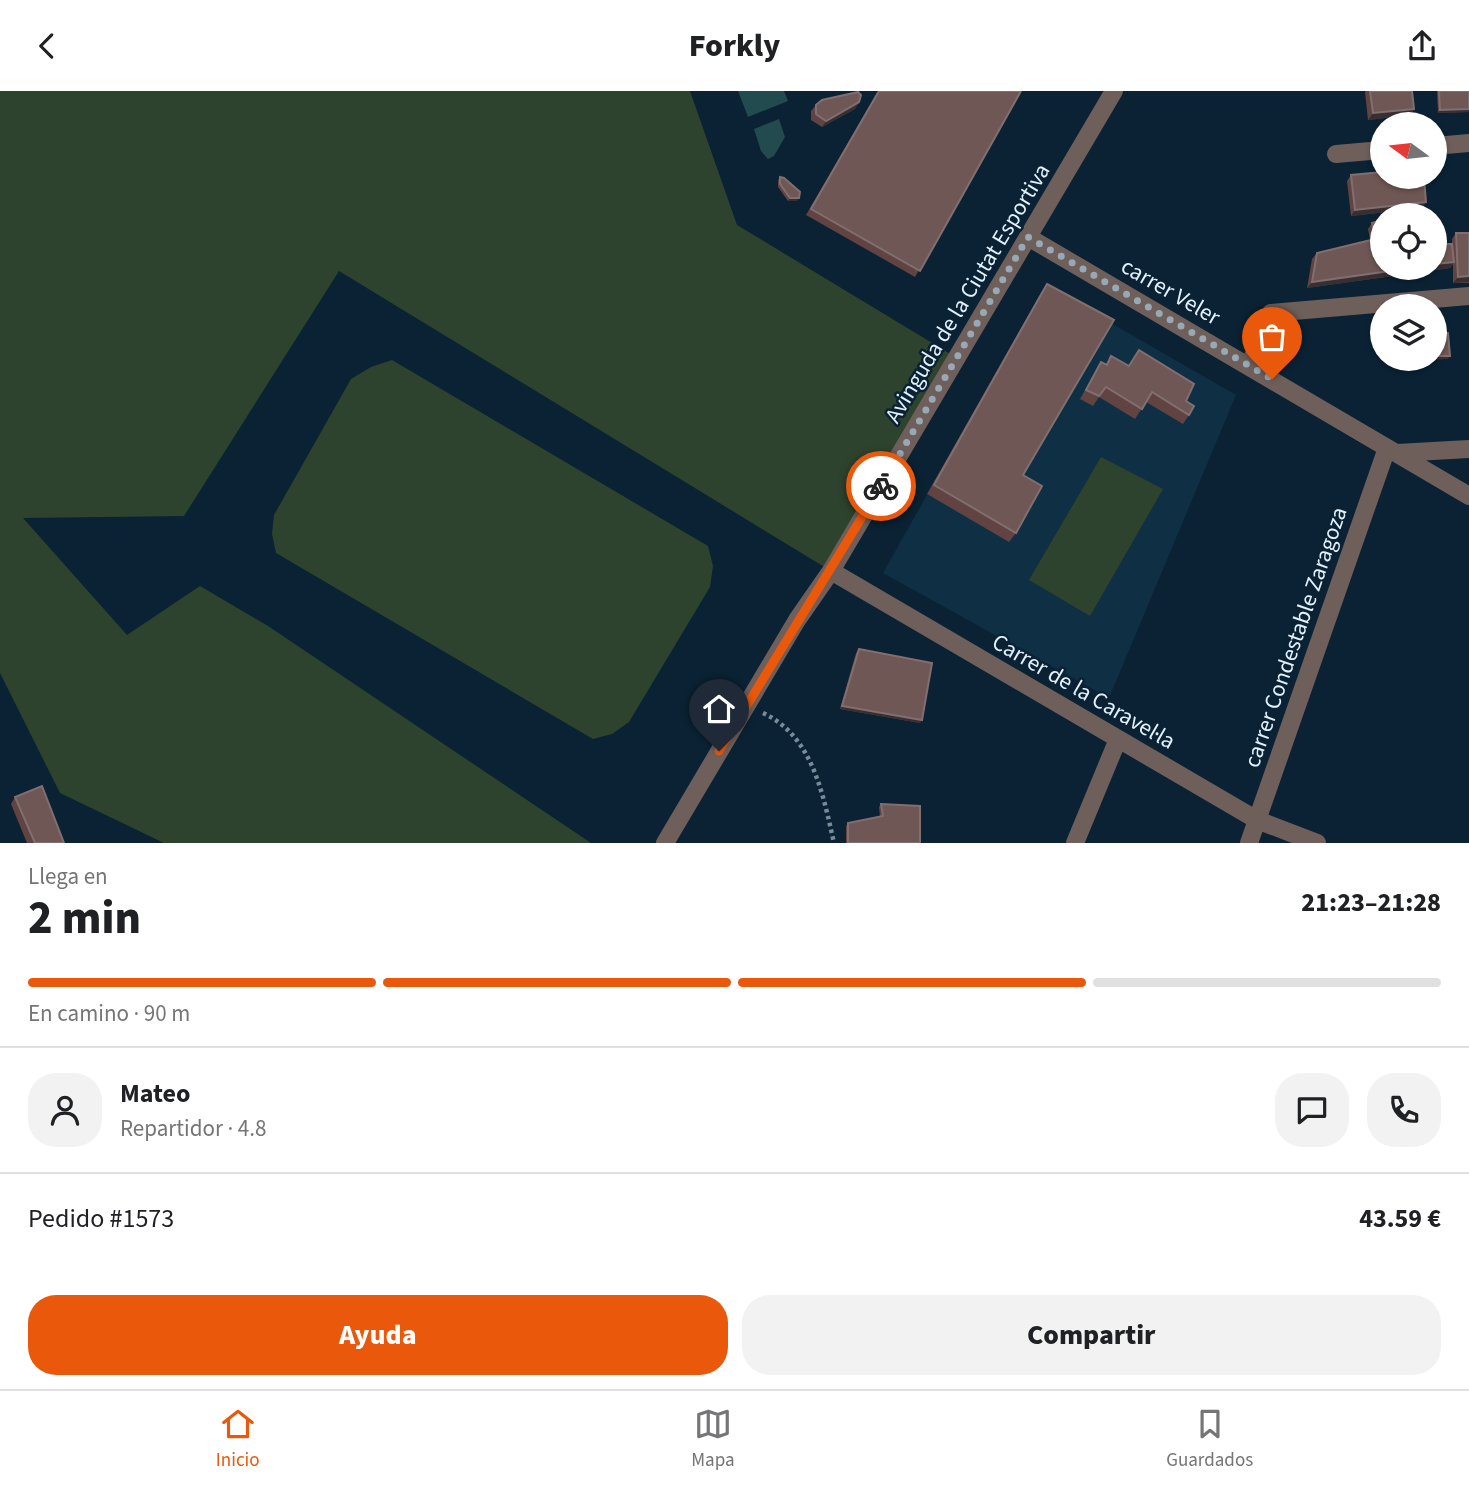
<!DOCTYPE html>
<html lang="es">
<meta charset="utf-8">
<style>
:root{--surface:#fff;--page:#f2f2f2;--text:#202124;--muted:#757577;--line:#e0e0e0;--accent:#ea580c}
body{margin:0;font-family:"Source Sans 3",sans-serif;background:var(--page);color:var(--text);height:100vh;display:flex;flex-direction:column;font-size:26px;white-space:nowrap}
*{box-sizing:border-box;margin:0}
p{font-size:23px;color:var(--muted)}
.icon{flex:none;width:38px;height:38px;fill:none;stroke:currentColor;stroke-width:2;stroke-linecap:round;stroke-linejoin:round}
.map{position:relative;height:752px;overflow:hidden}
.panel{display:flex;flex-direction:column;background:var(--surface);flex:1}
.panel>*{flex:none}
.needle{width:46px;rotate:285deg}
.buttons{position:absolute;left:1370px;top:21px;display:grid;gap:14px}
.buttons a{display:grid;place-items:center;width:77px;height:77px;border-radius:50%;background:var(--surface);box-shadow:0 2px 5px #0004;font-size:35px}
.pin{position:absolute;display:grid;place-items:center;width:60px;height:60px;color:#fff;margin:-72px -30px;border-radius:50% 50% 50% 0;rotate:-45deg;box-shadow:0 0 7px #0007}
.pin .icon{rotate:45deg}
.courier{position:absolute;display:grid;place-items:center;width:70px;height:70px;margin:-35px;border:5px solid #ea580c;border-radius:50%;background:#fff;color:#222;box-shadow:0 2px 9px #0007}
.overview em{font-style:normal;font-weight:800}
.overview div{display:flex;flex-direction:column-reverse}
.overview{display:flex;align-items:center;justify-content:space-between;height:119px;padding:0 28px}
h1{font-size:46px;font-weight:800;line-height:52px}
.bar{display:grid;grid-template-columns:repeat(4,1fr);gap:10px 7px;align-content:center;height:84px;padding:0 28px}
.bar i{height:9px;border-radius:5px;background:var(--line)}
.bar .on{background:var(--accent)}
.bar p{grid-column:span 4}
.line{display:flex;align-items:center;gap:18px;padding:0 28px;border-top:2px solid var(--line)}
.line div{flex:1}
.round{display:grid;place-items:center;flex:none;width:74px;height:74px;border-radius:28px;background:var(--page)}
.action{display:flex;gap:14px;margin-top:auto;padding:14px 28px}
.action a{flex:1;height:80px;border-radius:28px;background:var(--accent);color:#fff;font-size:28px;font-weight:800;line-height:80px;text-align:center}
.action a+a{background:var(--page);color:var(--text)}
header{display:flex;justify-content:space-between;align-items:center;height:91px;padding:0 28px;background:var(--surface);font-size:32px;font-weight:800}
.dock{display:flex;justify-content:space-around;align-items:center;height:98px;border-top:2px solid var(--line);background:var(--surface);font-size:19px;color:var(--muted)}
.dock a{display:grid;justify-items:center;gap:4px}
.dock .on{color:var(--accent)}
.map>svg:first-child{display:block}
</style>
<header><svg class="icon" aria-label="back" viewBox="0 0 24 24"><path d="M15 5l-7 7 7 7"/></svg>Forkly<svg class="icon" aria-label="share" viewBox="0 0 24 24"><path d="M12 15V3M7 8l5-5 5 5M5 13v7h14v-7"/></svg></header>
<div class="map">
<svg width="1469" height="752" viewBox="0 0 1469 752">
<rect width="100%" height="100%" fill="#0a2233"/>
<path fill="#0f2f44" d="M1045,194L1236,304L1109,607L883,482Z"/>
<path fill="#2e432e" d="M0,0H690L737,134L957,267L831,480L339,180L184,425L23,427L127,544L200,495L268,535L591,752H164L60,702L0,582Z
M392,269L708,455L713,475L710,496L629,631L612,643L593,648L276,462L272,443L274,424L351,288L371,276Z
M1101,366L1163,398L1090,525L1029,489Z"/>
<path fill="#224b4f" d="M738,0H784L788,10L748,26Z
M779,28L785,46L774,65L768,68L761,60L754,38Z"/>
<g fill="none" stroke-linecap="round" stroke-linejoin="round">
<path stroke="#788b99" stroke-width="4.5" stroke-dasharray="3.5 3.5" stroke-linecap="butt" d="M763,622C813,645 823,704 834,752"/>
<path stroke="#6e5f5b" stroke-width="18" d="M1435,55L1469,52
M1336,63L1382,59
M1028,146L1469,405
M1249,275L1271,222L1469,205
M1397,362L1469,358
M831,480L1257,729L1317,752
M665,752L797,529L831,480L1114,0
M1075,752L1118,648
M1249,752L1387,357"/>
</g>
<path fill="#614441" d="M878,0H1021L915,186L806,124Z
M1366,0H1412L1414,18L1410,24L1368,29L1365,1Z
M1437,0H1469V21L1438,22Z
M859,11L855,18L822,36L811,29V20L816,14Z
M1351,84L1426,111L1422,117L1351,125L1347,90Z
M780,86L797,110H788L778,96V89Z
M1372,132L1382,177L1452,154V148L1456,142L1469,192H1453V173L1450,177L1307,197L1312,168L1317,162L1370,149L1368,138Z
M1047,193L1016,442L1009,451L927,403L1041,202Z
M1111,265L1186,310L1189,324L1183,333L1146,311L1135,328L1099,306L1093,315L1080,308L1095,281L1101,271L1106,273Z
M859,558L922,629L920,632L840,618L856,562Z
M15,706L64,752H27L11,713Z
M881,713L920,752H846V735L848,732L880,726L879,716Z"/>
<path fill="#382f33" d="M859,11L855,18L822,36L826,30Z
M1414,18L1410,24L1368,29L1373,22Z
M1469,18V21L1438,22L1440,19Z
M790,107H799L797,110H788Z
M1426,111L1422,117L1351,125L1355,119Z
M1454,171L1450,177L1307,197L1312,191L1411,177H1435V173Z
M1469,185V191L1453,192L1458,186Z
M1435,265H1450L1448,268L1400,271L1402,268H1435Z
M842,615L922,629L920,632L840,618Z"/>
<path fill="#6f5755" stroke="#816f70" stroke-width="2" d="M879,0H1021L920,180L811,118Z
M1370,0H1412L1414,18L1373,22Z
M1439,0H1469V18L1440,19Z
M858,1L861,4L859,11L826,30L816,23V14L822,9Z
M1382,81V86H1424L1426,111L1355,119L1351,84Z
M780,86L784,87L800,101L799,107H790L780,93Z
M1382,129V177H1411L1312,191L1317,162L1375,148L1372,132Z
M1456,142H1469V185L1458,186Z
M1435,153H1452L1454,171L1435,173Z
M1047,193L1114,229L1023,384L1042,395L1016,442L934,394Z
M1448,242L1450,265H1435V243Z
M1139,259L1194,293L1186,310L1194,315L1189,324L1152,301L1142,318L1106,296L1099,305L1086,299L1101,271L1107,274L1111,265L1129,275Z
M859,558L932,572L922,629L842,615Z
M42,695L64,752H35L15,706Z
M881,713L920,715V752H848V732L883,725Z"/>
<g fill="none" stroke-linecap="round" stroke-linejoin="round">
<path stroke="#97a9b6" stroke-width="7" stroke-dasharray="0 12.6" d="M881,395L1028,146L1272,288"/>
<path stroke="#ea580c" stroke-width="9" d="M719,660L881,395"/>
</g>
<g text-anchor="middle" stroke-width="5" stroke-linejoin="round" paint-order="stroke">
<g font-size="23" fill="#e3f1fd" stroke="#0a2233">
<text transform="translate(1171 200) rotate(30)" y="8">carrer Veler</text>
<text transform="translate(967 202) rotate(-59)" y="8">Avinguda de la Ciutat Esportiva</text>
<text transform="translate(1295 546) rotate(-71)" y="8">carrer Condestable Zaragoza</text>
<text transform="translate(1084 600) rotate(30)" y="8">Carrer de la Caravel·la</text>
</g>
</g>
</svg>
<div class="buttons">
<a><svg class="needle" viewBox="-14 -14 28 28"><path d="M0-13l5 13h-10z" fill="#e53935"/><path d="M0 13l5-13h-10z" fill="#757577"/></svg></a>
<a><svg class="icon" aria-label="locate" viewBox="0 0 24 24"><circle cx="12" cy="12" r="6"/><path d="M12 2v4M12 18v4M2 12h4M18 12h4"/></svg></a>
<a><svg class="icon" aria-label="layers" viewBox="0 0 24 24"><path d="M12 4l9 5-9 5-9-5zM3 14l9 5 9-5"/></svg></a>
</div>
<div class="pin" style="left:1272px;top:288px;background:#ea580c"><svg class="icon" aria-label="bag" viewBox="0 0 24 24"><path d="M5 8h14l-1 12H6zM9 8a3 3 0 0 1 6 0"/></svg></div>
<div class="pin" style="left:719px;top:660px;background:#1f2937"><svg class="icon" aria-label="home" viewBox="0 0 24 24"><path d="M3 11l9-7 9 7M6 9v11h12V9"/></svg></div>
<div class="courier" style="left:881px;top:395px"><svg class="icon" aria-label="bike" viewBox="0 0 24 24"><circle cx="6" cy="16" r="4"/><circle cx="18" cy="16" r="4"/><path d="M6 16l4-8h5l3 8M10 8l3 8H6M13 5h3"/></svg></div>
</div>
<section class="panel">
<div class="overview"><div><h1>2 min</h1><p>Llega en</p></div><em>21:23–21:28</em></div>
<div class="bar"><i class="on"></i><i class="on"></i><i class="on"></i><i></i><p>En camino · 90 m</p></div>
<div class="line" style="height:126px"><a class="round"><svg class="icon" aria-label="person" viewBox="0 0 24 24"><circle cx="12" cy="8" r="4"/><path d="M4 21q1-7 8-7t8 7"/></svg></a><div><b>Mateo</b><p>Repartidor · 4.8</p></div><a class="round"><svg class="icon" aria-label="chat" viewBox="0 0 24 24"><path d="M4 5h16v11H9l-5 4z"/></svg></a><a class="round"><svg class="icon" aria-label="phone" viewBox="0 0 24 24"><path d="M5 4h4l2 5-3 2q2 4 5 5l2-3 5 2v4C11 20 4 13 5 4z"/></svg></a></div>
<div class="line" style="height:91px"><div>Pedido #1573</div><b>43.59 €</b></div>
<div class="action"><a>Ayuda</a><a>Compartir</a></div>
</section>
<nav class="dock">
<a class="on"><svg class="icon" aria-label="home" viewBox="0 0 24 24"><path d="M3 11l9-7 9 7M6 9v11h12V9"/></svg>Inicio</a>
<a><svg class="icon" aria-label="map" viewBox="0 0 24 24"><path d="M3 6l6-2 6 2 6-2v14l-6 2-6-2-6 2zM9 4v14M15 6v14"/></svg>Mapa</a>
<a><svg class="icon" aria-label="saved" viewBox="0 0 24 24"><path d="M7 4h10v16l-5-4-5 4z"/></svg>Guardados</a>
</nav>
